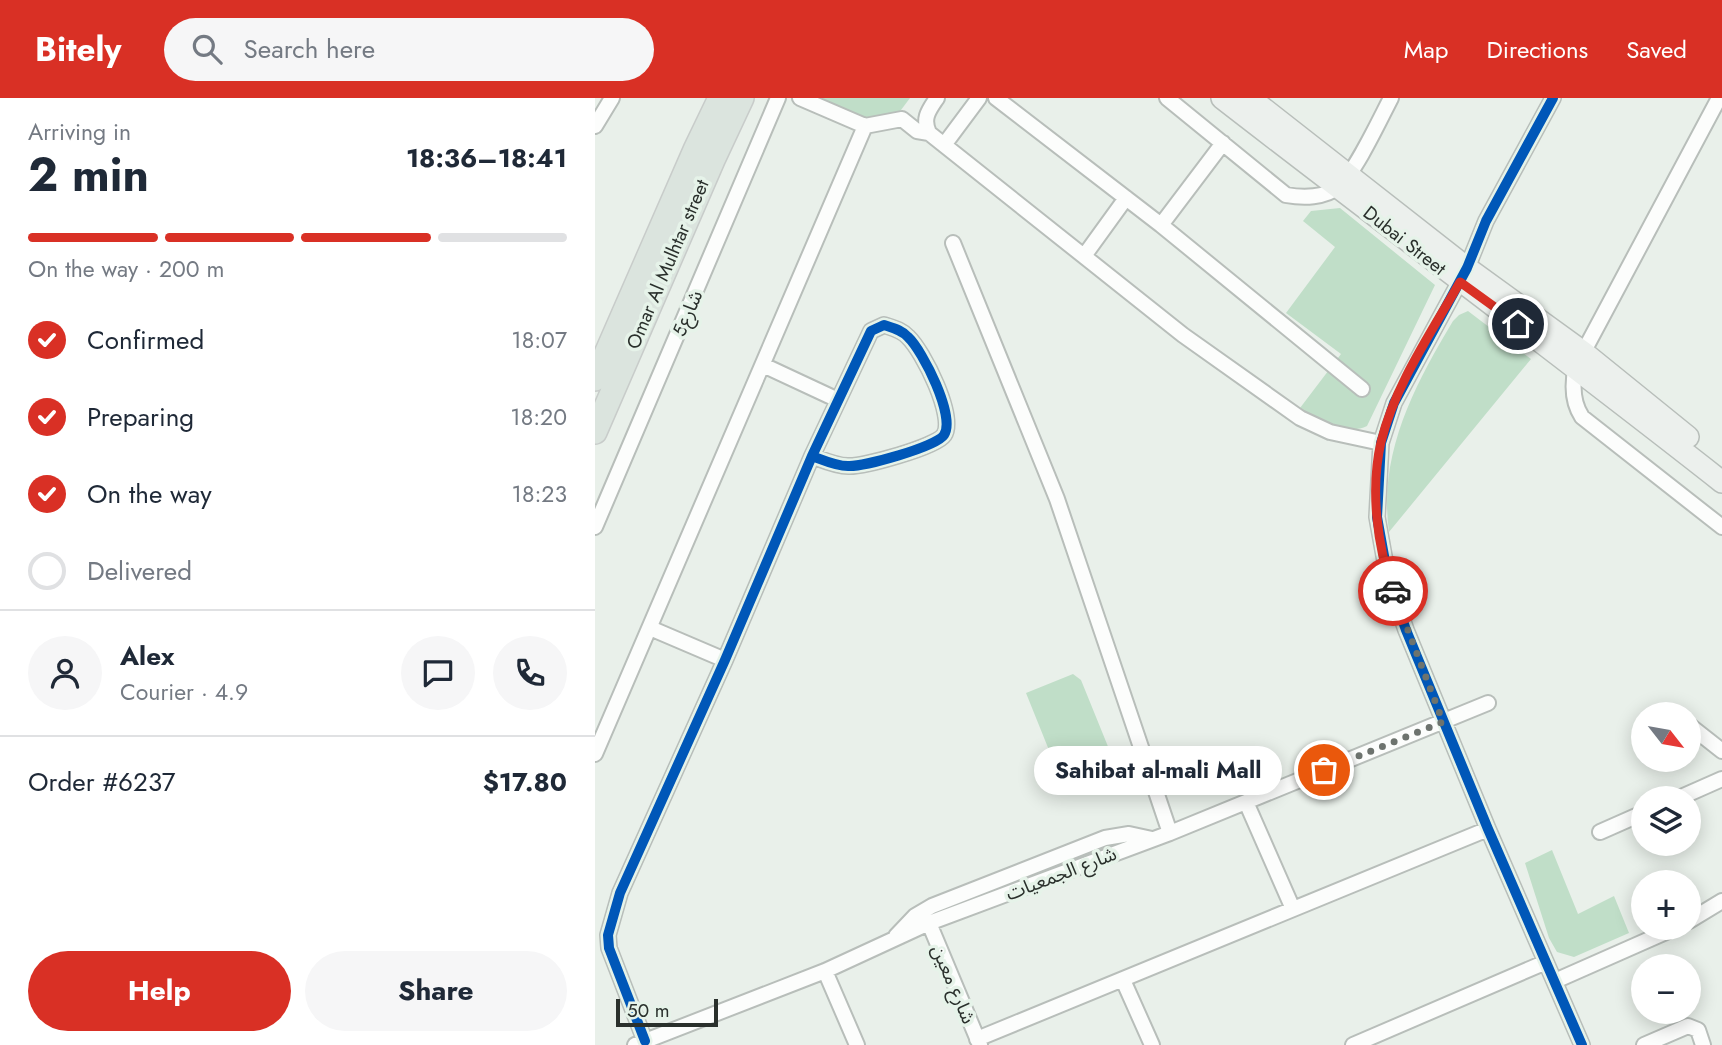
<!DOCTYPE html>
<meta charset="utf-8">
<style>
:root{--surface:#fff;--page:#f6f6f7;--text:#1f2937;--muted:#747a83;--line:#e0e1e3;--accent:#d93025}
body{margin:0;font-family:Jost,"Noto Sans Arabic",sans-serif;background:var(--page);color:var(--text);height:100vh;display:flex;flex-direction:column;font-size:26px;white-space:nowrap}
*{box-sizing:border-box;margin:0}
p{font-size:23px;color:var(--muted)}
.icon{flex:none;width:38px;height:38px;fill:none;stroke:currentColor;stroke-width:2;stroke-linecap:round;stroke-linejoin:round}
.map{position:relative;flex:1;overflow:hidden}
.details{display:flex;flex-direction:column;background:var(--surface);width:595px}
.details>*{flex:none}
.needle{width:46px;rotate:121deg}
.fabs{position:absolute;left:1036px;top:604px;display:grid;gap:14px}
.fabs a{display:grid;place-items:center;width:70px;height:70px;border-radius:50%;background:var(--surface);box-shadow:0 4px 18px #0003;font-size:35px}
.scale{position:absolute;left:21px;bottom:18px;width:102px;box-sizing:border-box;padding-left:7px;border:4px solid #2a302c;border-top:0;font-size:19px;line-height:24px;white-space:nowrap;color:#2a302c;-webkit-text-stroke:5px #e6f3e9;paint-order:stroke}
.pin{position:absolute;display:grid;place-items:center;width:60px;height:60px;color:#fff;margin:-30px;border:4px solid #fff;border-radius:50%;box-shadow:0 2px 7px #0007}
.courier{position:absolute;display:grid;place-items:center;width:70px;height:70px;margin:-35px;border:5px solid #d93025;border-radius:50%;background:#fff;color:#222;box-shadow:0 2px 9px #0007}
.bubble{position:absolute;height:49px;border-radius:24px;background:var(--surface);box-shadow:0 4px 18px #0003;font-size:23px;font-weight:700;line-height:49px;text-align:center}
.head em{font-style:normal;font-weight:700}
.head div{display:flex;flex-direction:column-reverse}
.head{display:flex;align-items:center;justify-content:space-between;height:119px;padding:0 28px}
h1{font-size:46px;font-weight:700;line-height:52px}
.bar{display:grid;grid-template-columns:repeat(4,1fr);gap:10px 7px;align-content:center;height:84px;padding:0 28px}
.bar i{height:9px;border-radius:5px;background:var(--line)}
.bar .current{background:var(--accent)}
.bar p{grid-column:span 4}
.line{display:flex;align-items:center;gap:18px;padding:0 28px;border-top:2px solid var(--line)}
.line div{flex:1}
.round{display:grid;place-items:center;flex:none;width:74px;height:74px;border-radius:37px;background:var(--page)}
ol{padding:0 28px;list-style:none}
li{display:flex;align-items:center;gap:21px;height:77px}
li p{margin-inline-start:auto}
li .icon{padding:7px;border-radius:50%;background:var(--accent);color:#fff;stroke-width:4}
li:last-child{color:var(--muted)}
li i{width:38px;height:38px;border:4px solid var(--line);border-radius:50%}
.cta{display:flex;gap:14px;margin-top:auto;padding:14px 28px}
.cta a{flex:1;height:80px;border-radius:42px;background:var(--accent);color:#fff;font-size:28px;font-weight:700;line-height:80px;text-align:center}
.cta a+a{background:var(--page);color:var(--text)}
header{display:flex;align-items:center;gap:42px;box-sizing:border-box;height:98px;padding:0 35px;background:var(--accent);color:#fff}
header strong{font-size:33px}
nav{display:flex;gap:38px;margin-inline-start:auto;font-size:24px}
.search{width:490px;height:63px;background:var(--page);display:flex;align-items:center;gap:18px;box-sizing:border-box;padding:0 24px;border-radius:38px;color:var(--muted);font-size:26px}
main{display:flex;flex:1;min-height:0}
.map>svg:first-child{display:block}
</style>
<header>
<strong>Bitely</strong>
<div class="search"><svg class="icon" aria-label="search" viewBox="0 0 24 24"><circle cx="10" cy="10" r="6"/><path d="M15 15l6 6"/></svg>Search here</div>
<nav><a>Map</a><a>Directions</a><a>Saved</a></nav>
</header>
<main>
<section class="details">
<div class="head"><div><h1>2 min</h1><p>Arriving in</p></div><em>18:36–18:41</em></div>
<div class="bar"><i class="current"></i><i class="current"></i><i class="current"></i><i></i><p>On the way · 200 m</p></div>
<ol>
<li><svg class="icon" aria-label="check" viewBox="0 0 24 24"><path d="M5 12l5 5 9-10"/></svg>Confirmed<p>18:07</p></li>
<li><svg class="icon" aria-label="check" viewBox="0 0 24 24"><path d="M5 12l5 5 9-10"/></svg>Preparing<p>18:20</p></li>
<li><svg class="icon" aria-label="check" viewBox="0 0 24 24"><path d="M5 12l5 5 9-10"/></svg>On the way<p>18:23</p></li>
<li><i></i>Delivered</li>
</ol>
<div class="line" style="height:126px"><a class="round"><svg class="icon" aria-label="person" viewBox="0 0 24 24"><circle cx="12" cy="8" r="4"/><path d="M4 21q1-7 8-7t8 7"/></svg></a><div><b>Alex</b><p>Courier · 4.9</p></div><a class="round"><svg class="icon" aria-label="chat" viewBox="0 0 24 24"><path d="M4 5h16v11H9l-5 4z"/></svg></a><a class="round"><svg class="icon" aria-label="phone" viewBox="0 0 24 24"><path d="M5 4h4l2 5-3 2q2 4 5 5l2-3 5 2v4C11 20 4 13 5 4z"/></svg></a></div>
<div class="line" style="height:91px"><div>Order #6237</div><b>$17.80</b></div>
<div class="cta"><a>Help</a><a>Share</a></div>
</section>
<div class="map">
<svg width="1127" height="947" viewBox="0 0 1127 947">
<rect width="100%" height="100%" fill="#e9f0ea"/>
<path fill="#c0dec8" d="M215,0H315L300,20L278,26Z
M745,110L840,187L772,328C752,338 722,322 705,310L746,256L691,215L740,149L708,123L716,113Z
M873,213L936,261L794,434C783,356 819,288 858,223L864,217Z
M478,576L486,582L514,651L462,672L431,595Z
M957,752L983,816L1019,798L1034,835L979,859L962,854L954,840L930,765Z"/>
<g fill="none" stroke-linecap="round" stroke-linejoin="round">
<defs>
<path id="street" d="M205,0L270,28L307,21L322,33L334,35
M342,0C334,12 327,20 334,35L588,237L705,320L735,334L786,345
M401,0L566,127L767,291
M572,0L691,97C708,100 730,100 743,89C760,75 785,21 796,0
M958,0L891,123L872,170L799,305L786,345L782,419L793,480L811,532L893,731L987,947
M1124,0L981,268C977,286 977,304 987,319L1127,429
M0,28L17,0
M349,47L384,0
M566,127L628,45
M358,145L462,401L575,735
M489,158L531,100
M168,267L243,302
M0,429L183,0
M55,530L130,562
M1094,627L1127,653
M0,656L270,28
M1084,700L1127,681
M651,704L698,811
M1005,734L1048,715
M1094,823L1127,803
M334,825L385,947
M301,838L320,818L337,808L510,740L534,736L557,741
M230,873L262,947
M528,882L557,947
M960,883L1080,830
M382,941L893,731
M50,943L14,850L13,837L25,795L130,562L217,358L276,233L289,227C298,230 307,232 313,239C328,253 361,319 349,337C341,349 268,369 253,368C241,368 228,362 217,358
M40,947L230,873L334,825L575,735L893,605
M758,947L951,864
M1049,947L1093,928L1103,932L1108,947"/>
<path id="secondary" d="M627,0C793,129 962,254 1127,384
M655,0L872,170L988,254L1093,339"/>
<path id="primary" d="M0,281L100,52L125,0
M0,334L118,62L147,0"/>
</defs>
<use href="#street" stroke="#b8beba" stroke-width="18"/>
<use href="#secondary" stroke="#b8beba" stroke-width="24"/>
<use href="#primary" stroke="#c8ccca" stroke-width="26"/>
<use href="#street" stroke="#fcfdfc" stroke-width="14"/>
<use href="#secondary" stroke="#ecf0ed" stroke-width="21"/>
<use href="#primary" stroke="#dbe4de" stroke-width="23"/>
<defs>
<path id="cycleway" d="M958,0L891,123L872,170L799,305L786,345L782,419L793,480L811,532L893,731L987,947
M50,943L14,850L13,837L25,795L130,562L217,358L276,233L289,227C298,230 307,232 313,239C328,253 361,319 349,337C341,349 268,369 253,368C241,368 228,362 217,358"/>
</defs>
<use href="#cycleway" stroke="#e6f3e9" stroke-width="15"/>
<use href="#cycleway" stroke="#0057b8" stroke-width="10"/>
</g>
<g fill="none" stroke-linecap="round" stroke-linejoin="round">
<path stroke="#6d736e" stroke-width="7" stroke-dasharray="0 12.6" d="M729,672L848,624L798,493"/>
<path stroke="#d93025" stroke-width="9" d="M798,493C782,448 775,391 786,344C800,287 836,235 865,184L923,226"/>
</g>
<g text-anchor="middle" stroke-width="7" stroke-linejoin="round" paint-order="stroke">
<g font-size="19" fill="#2a302c" stroke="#e6f3e9">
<text transform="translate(810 142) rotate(38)" y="7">Dubai Street</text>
<text transform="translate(72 166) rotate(-67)" y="7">Omar Al Mulhtar street</text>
<text transform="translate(92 215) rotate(-67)" y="7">شارع5</text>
<text transform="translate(466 775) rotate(-21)" y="7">شارع الجمعيات</text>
<text transform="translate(359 886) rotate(67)" y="7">شارع معين</text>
</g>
</g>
</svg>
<div class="fabs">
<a><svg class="needle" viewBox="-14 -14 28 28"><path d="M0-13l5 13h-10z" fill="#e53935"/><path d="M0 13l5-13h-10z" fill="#747a83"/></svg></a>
<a><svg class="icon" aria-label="layers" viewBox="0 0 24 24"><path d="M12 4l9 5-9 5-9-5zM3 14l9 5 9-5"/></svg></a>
<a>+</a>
<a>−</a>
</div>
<div class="scale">50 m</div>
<div class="pin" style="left:729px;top:672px;background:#ea580c"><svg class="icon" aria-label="bag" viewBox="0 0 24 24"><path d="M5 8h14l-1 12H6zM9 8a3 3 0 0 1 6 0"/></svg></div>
<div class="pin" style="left:923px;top:226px;background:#1f2937"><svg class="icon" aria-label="home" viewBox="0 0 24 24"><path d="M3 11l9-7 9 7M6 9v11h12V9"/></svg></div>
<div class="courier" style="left:798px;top:493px"><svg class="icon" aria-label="car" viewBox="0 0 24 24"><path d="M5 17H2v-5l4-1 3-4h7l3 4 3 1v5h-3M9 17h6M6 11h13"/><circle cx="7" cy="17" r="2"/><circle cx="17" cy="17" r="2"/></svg></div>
<div class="bubble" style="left:439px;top:648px;width:248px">Sahibat al-mali Mall</div>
</div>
</main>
